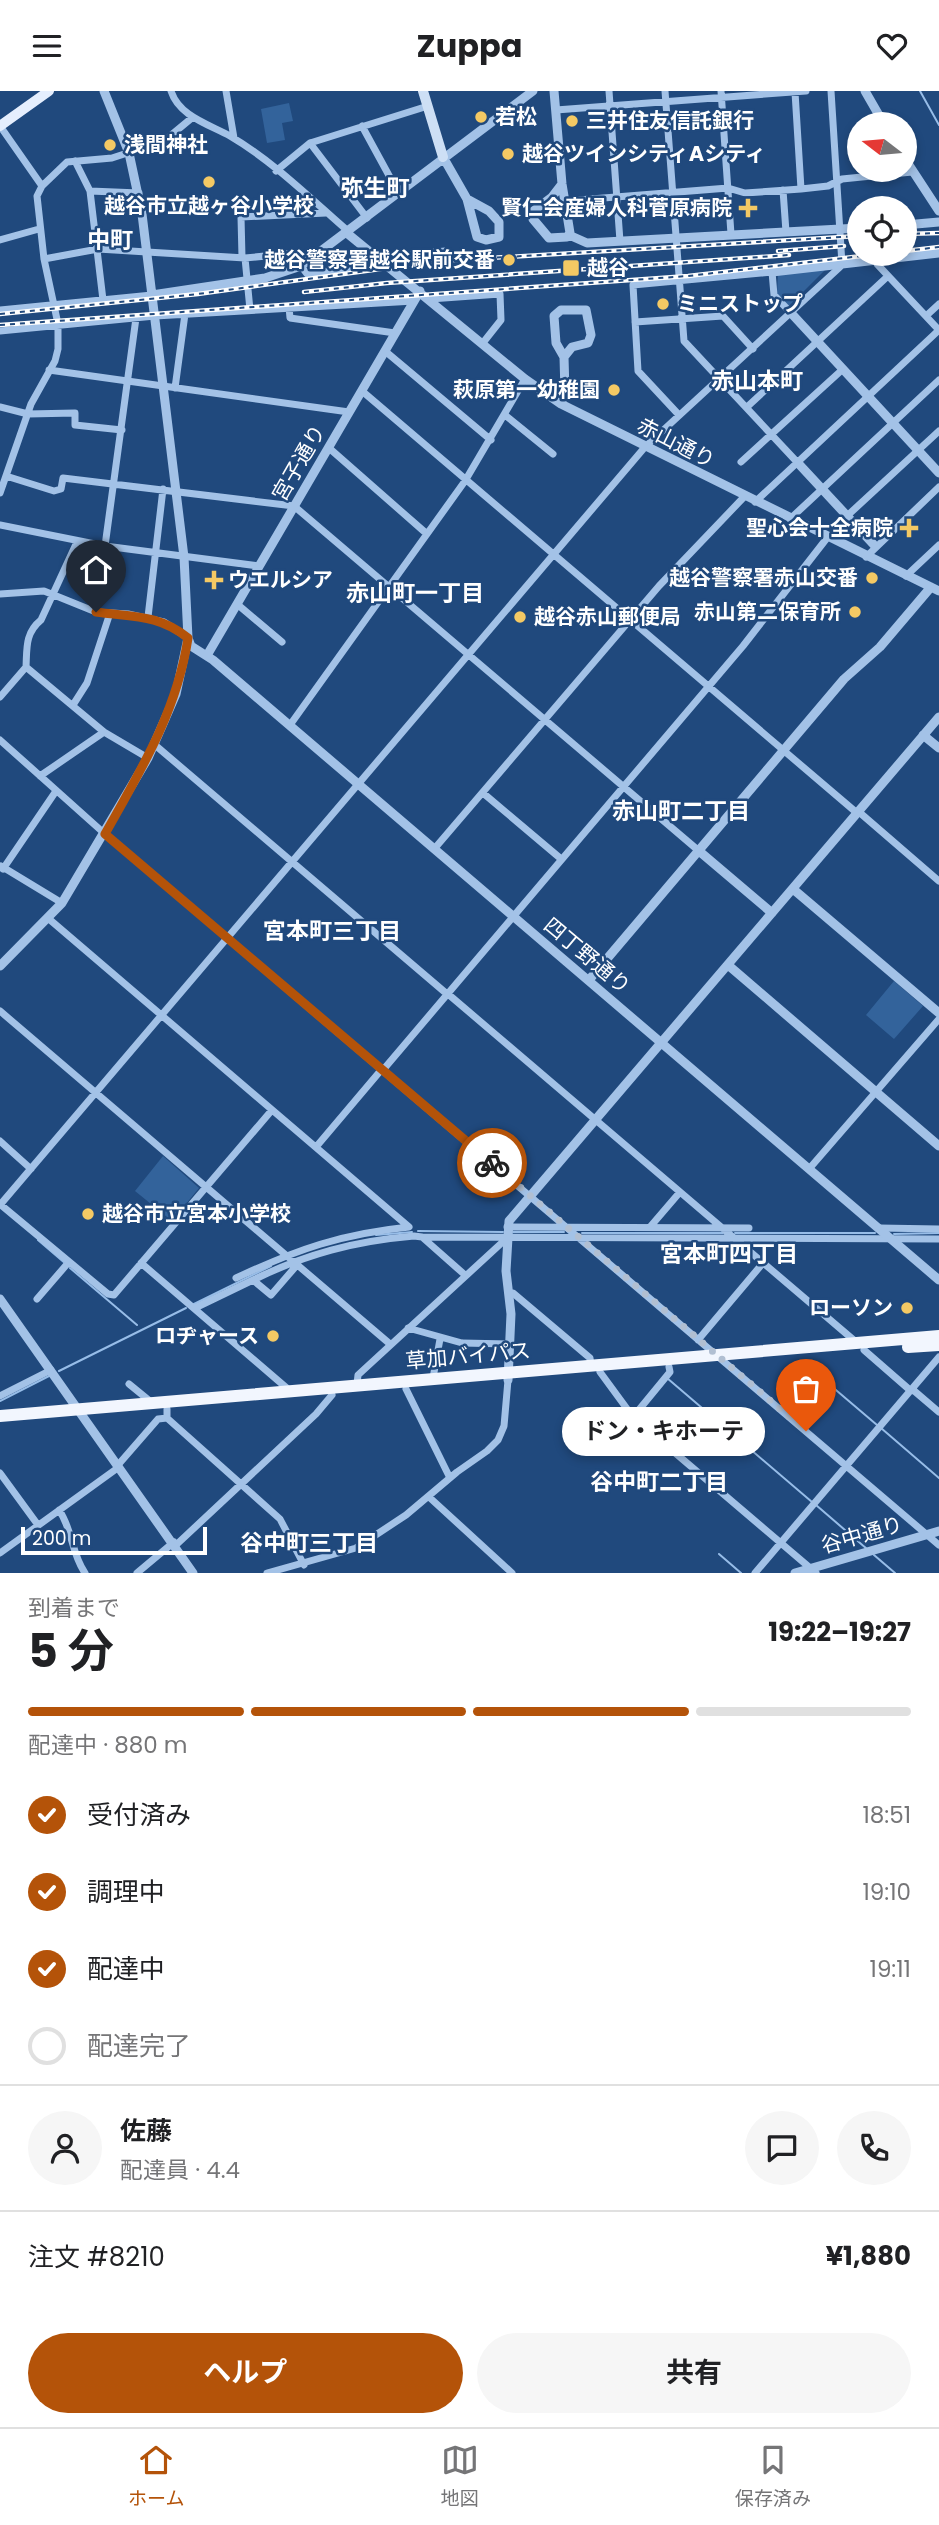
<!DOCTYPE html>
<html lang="ja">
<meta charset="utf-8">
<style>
:root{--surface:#fff;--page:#f6f6f6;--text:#202124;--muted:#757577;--line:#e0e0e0;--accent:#b45309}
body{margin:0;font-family:Poppins,"Noto Sans JP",sans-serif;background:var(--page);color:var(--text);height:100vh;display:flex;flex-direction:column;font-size:26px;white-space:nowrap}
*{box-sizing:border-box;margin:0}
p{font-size:23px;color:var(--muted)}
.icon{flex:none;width:38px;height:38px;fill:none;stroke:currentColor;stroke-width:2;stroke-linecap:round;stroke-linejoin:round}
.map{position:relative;height:1482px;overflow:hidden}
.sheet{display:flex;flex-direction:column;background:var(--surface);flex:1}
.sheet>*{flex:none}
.needle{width:46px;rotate:286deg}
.fabs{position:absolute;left:847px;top:21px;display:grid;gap:14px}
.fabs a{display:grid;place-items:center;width:70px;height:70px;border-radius:50%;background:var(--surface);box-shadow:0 4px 10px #0003;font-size:35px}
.scale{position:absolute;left:21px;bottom:18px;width:186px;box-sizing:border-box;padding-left:7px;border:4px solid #fff;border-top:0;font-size:19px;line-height:24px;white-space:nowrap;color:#fff;-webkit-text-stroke:5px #20497d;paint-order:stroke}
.pin{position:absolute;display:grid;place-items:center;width:60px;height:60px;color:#fff;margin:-72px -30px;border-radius:50% 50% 50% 0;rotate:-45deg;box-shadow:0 0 7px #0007}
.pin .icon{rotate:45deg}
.courier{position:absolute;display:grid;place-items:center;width:70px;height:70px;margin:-35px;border:5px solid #b45309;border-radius:50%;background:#fff;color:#222;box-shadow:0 2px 9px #0007}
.bubble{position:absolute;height:49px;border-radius:24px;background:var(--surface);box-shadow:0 4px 10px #0003;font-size:23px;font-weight:700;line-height:49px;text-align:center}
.summary em{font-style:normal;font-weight:700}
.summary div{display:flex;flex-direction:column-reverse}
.summary{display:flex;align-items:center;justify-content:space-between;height:119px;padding:0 28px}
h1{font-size:46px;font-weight:700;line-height:52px}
.bar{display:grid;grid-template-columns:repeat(4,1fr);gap:10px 7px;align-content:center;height:84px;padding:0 28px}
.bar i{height:9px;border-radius:5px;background:var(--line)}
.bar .on{background:var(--accent)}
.bar p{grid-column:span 4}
.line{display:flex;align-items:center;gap:18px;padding:0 28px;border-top:2px solid var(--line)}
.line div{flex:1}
.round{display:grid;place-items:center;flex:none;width:74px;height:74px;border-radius:37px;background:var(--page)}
ol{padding:0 28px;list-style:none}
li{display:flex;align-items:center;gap:21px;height:77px}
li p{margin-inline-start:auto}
li .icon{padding:7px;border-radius:50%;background:var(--accent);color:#fff;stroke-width:4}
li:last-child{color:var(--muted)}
li i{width:38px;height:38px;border:4px solid var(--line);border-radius:50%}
.cta{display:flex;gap:14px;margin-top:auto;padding:14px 28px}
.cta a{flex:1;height:80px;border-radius:42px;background:var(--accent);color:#fff;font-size:28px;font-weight:700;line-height:80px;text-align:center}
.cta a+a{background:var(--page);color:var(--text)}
header{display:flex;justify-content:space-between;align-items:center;height:91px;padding:0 28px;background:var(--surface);font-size:32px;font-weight:700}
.tabs{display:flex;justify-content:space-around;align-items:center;height:98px;border-top:2px solid var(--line);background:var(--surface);font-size:19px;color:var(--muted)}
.tabs a{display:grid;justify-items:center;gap:4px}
.tabs .on{color:var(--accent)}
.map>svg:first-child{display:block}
</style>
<header><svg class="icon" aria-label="menu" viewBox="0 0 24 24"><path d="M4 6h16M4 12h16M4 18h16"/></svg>Zuppa<svg class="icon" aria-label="heart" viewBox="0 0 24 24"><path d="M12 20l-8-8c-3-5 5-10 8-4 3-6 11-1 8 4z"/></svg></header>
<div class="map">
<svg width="939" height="1482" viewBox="0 0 939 1482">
<rect width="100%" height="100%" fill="#20497d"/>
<path fill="#33639b" d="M289,12L293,30L282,32L285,49L267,52L261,18Z
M826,178L789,215L777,203L778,183Z
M894,890L923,915L894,948L866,924Z
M163,1065L199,1097L172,1130L135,1100Z"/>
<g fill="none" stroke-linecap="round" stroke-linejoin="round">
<path stroke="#97bde8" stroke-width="2" d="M920,0L939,34
M418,1140L503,1141
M513,1141H564
M582,1142H723
M735,1142H875
M894,1143L939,1142
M376,1144L412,1141
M38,1149L66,1173
M70,1177L137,1234
M194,1213L271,1175
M803,1271L877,1334
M59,1280L186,1217
M667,1287L812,1411
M0,1310L49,1285
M881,1337L939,1387
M816,1414L867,1458
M719,1463L741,1482
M874,1464L895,1482"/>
<path stroke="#a3c2e7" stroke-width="7" d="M171,0C179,25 208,33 230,45C273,70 312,109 349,141
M226,0L234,47
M609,0L620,150
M665,0L684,250L797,371
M721,0L731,143
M831,0L842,173
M795,1L801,98
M556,19L806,0
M0,35L42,95
M362,35L398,101
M310,52L367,127
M75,70L90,100L103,209
M276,80L310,52L428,15
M783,99L786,141
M90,100L139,102
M566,110L728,97L745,102L801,98L828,95L842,88L912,81
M0,149L39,138
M242,166L241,126L326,122
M245,167L250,219
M378,167L445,160
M44,168L98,158L245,167L296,162L309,171
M877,169V173L939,239
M301,175L307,183L384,172
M430,208L500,203L501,229L482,253
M289,216L290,227L395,242
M0,219L152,204
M926,225L939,213
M635,231L723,225L753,258
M0,240L155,225L414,210
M385,260L491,349
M49,279L349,321
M175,297L185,223
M362,300L857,722
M0,316L28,323L75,322V334L122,339
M747,316L888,185
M505,324L553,363
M679,324L638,280L633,194L772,181L774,204L791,222
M329,357L427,443
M741,371L843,278
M6,385L54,400L61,398L63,387L294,415L699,760
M0,402L31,313L55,270L58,258V233L44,168L37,105L42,95L67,71L112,67L164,50L193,26
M755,411L939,239
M847,425L939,340
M790,428L939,289
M0,434L105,455L259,475
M105,455L136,227
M866,466L939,396
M906,485L939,454
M0,503L44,500L96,521L128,523L164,531L188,547
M237,513L282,551
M148,526L163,398
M0,606L26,576
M73,614L87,592L110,522
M290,634L465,390L525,288
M104,641L148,667
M0,649L105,743L939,1454
M155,654L447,903
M40,685L104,641L26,576C27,557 25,542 41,529L77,451
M483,702L560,767
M859,721L939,790
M435,757L659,495L744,406
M1,775L62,812
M3,778L56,700
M49,828L409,1136C341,1143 298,1158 236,1187
M448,903L856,1251
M0,920L390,1253
M383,979L743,555L827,447
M0,1050L31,1078
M316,1056L382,978
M809,1078L939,928
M0,1114L645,356L840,176V173
M1,1114L108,1203L114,1204L272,1019
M507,1136L749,1137
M650,1136L680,1101
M879,1137L939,1138
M422,1146L939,1148
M141,1172L289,1299
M253,1189C306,1163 355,1150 414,1145L422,1146L465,1184
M509,1202H513L590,1267L591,1275
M37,1208L68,1172
M195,1217L253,1189L271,1204L297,1174
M408,1237L462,1252L509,1253
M698,1249L763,1172
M864,1259L911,1300
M600,1281L633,1326L816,1482
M433,1287L440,1248
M129,1293L151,1311
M357,1293L358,1284L507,1147
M406,1298L450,1387
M912,1298L939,1321
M0,1305L51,1279
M633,1326L670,1281L669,1276
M167,1327L280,1428L304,1474
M118,1374L158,1328L167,1327V1318
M0,1382L38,1434
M429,1406L512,1482
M59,1419C73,1439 71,1462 85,1482
M176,1454L316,1323L332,1304
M0,1462L119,1376
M137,1482L174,1451
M267,1482L356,1457L406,1424L457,1381L487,1360L498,1349L504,1335L508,1289
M755,1482L939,1266"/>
<path stroke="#a3c2e7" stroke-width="9" d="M554,0L562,93L570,142L567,146L549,147L533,128L532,121L552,106L562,93
M865,0L884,33
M443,66L467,108L489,120L499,131V146L486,149L477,146L467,108
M905,68L939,120
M905,134L939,131
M348,143L525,288L561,313L939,500
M569,144L587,152L859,137
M772,181L939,162
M152,204L265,187L301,175L533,0
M791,222L939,382
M561,313L565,301L564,266L556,252L554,225L561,219H586L591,244L588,252L572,256L564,266
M797,371L875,455
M188,547L191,555L213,569L939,1189
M209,561L420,200
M923,644L939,657
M699,760L772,822
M793,798L939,922
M728,874L939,1055
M0,875L62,812L148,667L176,603L188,547L184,466L142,123L129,62L104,0
M589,889L844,588L880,556L931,496
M0,1208L193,1482
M508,1289L511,1223L506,1180L509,1130L939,626
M795,1482L939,1440"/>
<path stroke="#cddff5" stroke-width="10" d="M423,0L443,66"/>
<path stroke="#e5eefd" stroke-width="10" d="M0,35L49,0"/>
<path stroke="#f2f6fe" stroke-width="12" d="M908,1256L939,1254
M0,1325L939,1245"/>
<defs>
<path id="rail" d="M905,143L939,142
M778,160L844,155
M905,160L939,156
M304,201L387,192L789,164
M0,223L198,203L439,170L859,145
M0,234L688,185L879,163"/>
</defs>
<use href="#rail" stroke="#fff" stroke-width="4.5"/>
<use href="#rail" stroke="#20497d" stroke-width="2" stroke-dasharray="5" stroke-linecap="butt"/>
</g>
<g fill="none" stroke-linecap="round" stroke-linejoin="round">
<path stroke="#b1bfd2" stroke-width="7" stroke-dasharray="0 12.6" d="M492,1072L806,1340"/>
<path stroke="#b45309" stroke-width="9" d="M96,521C131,526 159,523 188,547C177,620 141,679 105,743L492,1072"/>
</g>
<g fill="#f4c964" stroke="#20497d" stroke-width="2.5">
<circle cx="481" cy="26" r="7"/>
<circle cx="572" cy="30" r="7"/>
<circle cx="110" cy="54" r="7"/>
<circle cx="508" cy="63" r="7"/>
<circle cx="209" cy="91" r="7"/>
<path d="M744.5 106.5h7v7h7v7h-7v7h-7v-7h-7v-7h7z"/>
<circle cx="509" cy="169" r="7"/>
<rect x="562" y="168" width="18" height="18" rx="3.5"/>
<circle cx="663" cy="213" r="7"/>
<circle cx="614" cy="299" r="7"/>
<path d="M905.5 426.5h7v7h7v7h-7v7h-7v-7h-7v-7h7z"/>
<circle cx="872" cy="487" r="7"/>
<path d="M210.5 478.5h7v7h7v7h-7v7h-7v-7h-7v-7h7z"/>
<circle cx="855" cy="521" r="7"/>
<circle cx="520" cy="526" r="7"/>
<circle cx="88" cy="1123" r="7"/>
<circle cx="907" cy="1217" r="7"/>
<circle cx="273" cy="1245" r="7"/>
</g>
<g text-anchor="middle" stroke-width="5" stroke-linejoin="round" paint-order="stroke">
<g font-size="21" font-weight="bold" fill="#fff" stroke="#20497d" text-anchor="start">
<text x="495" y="33">若松</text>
<text x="586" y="37">三井住友信託銀行</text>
<text x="124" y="61">浅間神社</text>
<text x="522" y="70">越谷ツインシティAシティ</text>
<text x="209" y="122" text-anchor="middle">越谷市立越ヶ谷小学校</text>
<text x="732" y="124" text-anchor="end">賢仁会産婦人科菅原病院</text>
<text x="495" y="176" text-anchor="end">越谷警察署越谷駅前交番</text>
<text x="587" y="184">越谷</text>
<text x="677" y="220">ミニストップ</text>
<text x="600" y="306" text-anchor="end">萩原第一幼稚園</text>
<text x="893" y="444" text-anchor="end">聖心会十全病院</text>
<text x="858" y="494" text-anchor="end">越谷警察署赤山交番</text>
<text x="228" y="496">ウエルシア</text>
<text x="841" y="528" text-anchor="end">赤山第二保育所</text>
<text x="534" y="533">越谷赤山郵便局</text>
<text x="102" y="1130">越谷市立宮本小学校</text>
<text x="893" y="1224" text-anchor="end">ローソン</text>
<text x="259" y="1252" text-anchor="end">ロヂャース</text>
</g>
<g font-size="21" fill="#fff" stroke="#20497d">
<text transform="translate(676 352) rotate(27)" y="7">赤山通り</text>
<text transform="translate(299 372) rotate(-60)" y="7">宮子通り</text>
<text transform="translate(587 865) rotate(40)" y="7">四丁野通り</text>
<text transform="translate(468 1265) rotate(-5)" y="7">草加バイパス</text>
<text transform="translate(862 1444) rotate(-16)" y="7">谷中通り</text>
</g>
<g font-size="23" font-weight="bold" fill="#fff" stroke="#20497d">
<text x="375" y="105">弥生町</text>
<text x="110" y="157">中町</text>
<text x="757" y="298">赤山本町</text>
<text x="415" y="510">赤山町一丁目</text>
<text x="681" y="728">赤山町二丁目</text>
<text x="332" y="848">宮本町三丁目</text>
<text x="729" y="1171">宮本町四丁目</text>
<text x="659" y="1399">谷中町二丁目</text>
<text x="309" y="1460">谷中町三丁目</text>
</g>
</g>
</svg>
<div class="fabs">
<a><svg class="needle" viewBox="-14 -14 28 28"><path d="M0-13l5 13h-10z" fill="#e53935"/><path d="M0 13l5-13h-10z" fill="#757577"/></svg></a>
<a><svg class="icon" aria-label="locate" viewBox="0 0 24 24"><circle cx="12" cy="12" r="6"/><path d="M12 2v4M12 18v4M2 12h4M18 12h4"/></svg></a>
</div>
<div class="scale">200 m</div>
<div class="pin" style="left:806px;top:1340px;background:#ea580c"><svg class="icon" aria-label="bag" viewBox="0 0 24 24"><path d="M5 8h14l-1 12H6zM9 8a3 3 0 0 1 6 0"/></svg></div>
<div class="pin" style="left:96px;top:521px;background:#1f2937"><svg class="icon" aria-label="home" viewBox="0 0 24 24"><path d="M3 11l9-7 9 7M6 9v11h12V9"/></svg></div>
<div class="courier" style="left:492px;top:1072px"><svg class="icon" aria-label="bike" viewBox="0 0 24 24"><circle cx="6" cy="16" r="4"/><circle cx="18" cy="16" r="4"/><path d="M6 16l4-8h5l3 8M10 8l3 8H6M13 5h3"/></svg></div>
<div class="bubble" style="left:562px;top:1316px;width:203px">ドン・キホーテ</div>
</div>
<section class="sheet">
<div class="summary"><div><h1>5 分</h1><p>到着まで</p></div><em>19:22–19:27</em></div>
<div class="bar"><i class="on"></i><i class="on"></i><i class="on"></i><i></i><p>配達中 · 880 m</p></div>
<ol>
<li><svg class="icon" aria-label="check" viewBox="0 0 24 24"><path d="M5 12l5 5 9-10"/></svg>受付済み<p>18:51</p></li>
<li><svg class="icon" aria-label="check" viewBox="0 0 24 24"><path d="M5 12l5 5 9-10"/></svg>調理中<p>19:10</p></li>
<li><svg class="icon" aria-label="check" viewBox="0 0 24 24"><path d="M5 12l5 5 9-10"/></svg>配達中<p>19:11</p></li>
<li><i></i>配達完了</li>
</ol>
<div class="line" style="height:126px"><a class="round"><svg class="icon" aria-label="person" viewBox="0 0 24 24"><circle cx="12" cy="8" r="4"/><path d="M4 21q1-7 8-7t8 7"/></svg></a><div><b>佐藤</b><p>配達員 · 4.4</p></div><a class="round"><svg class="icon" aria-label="chat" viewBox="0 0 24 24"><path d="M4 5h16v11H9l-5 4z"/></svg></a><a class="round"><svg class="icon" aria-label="phone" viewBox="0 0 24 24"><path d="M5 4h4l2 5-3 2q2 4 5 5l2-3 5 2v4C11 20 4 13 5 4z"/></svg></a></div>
<div class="line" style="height:91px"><div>注文 #8210</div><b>¥1,880</b></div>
<div class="cta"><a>ヘルプ</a><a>共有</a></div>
</section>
<nav class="tabs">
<a class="on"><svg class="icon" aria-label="home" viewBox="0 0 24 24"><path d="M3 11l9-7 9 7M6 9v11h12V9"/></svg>ホーム</a>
<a><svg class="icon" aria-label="map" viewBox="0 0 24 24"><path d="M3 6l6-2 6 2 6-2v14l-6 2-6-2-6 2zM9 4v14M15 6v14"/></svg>地図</a>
<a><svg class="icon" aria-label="saved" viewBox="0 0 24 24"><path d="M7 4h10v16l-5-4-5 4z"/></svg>保存済み</a>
</nav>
